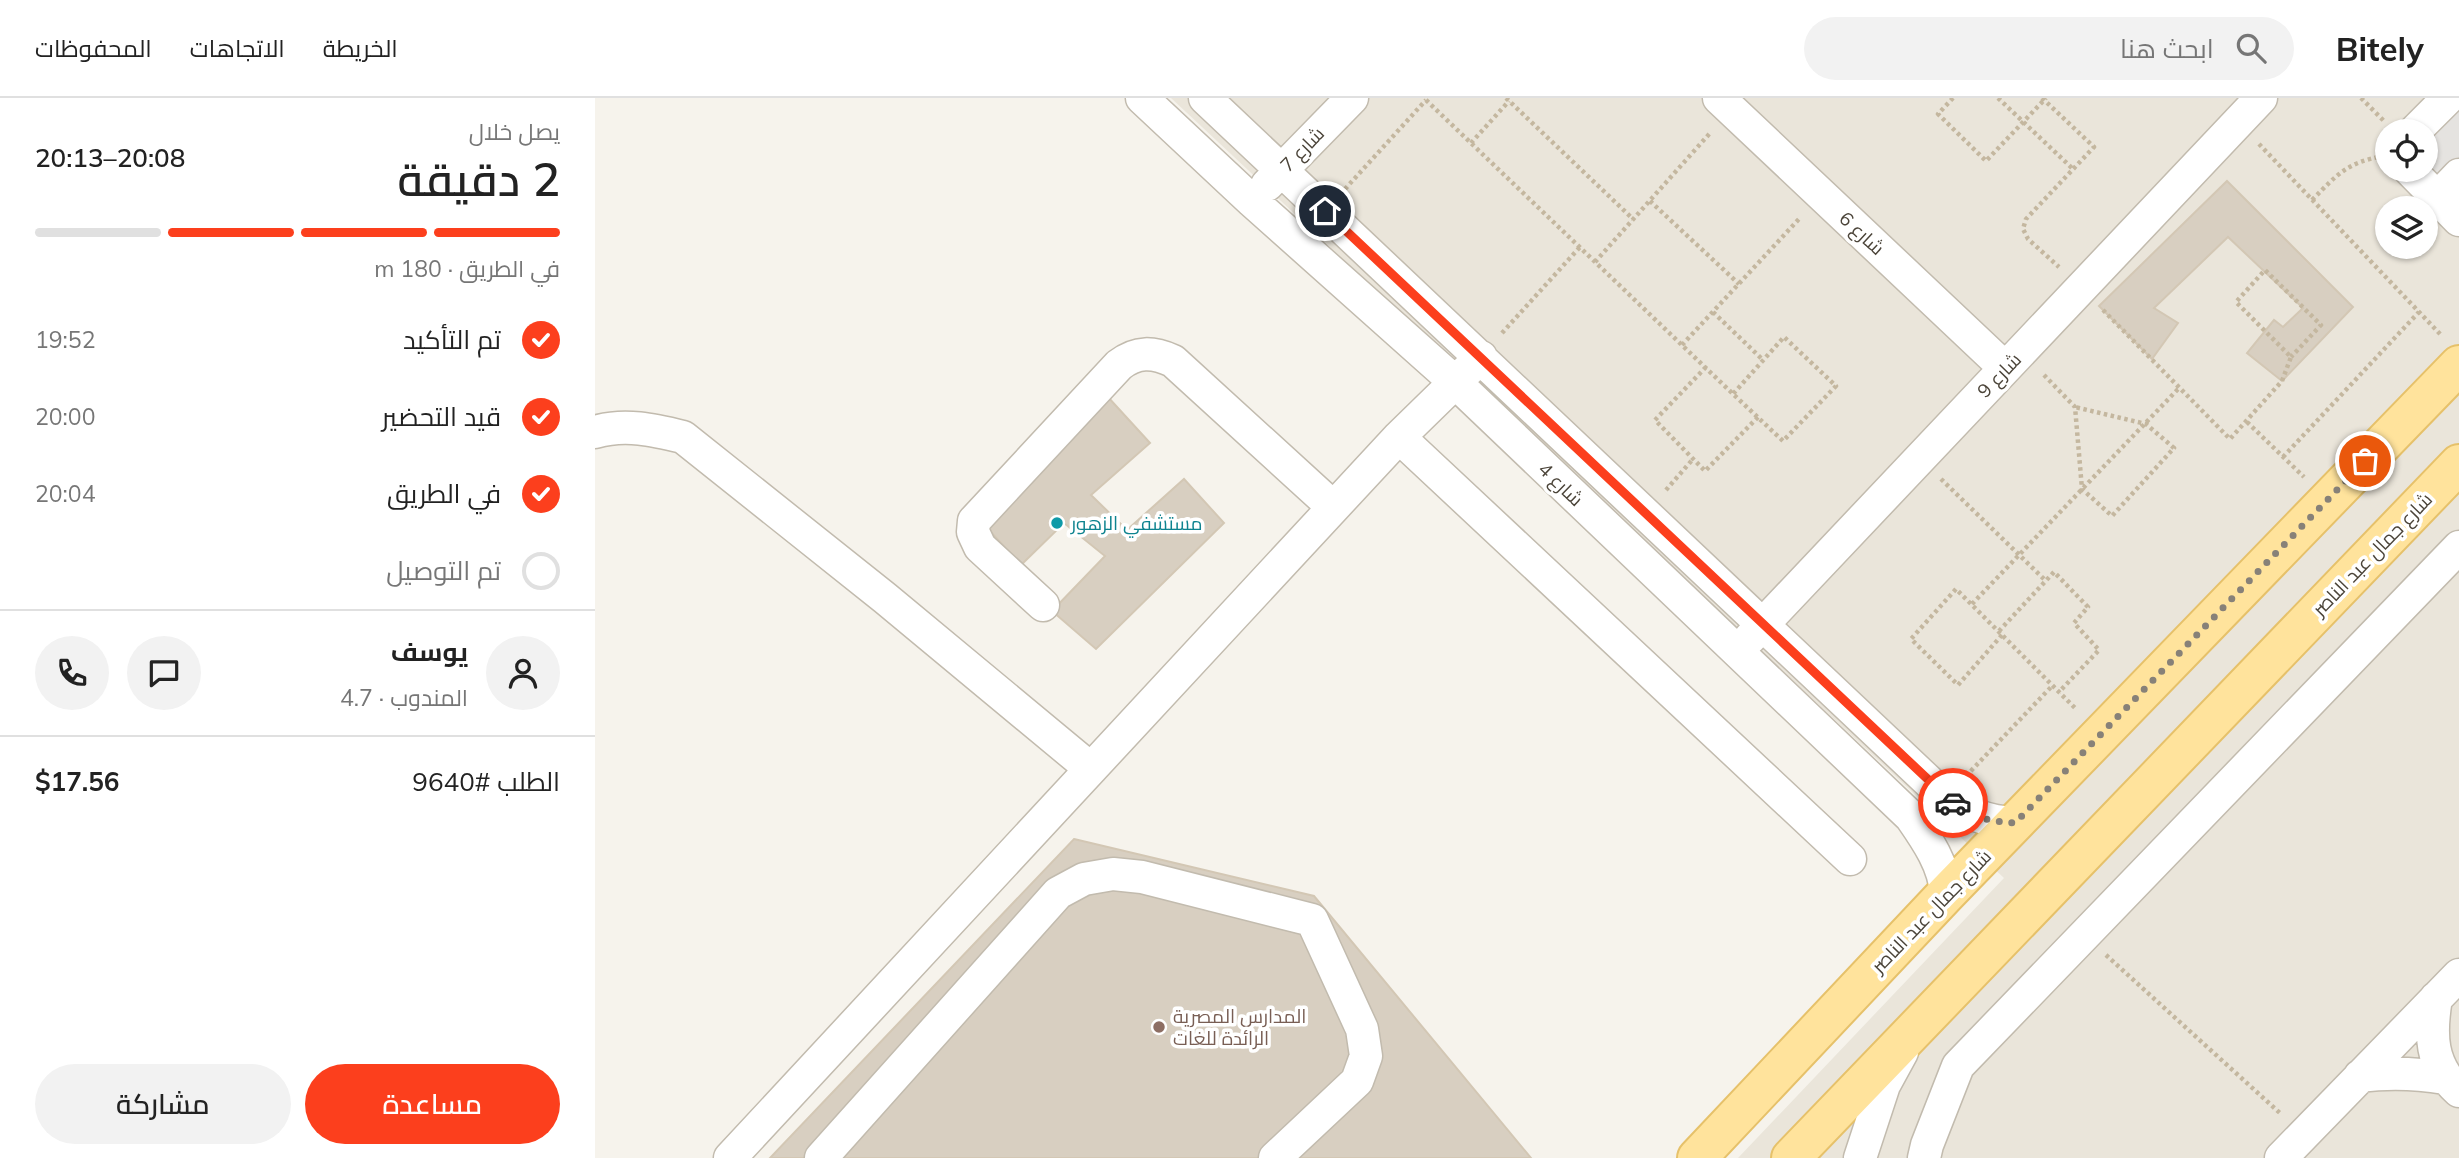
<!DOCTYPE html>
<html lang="ar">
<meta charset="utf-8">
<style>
:root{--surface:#fff;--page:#f2f2f2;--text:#222;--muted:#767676;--line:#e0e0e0;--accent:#fc3f1d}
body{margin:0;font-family:Mulish,Cairo,sans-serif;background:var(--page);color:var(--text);direction:rtl;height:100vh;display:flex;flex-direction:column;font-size:26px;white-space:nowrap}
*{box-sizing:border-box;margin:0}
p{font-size:23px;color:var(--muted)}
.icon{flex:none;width:38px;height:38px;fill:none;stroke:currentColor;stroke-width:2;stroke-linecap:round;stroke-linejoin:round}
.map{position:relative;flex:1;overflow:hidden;direction:ltr}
.drawer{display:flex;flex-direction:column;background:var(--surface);width:595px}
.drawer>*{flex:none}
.fabs{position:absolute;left:1780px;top:21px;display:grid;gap:14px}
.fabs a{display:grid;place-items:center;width:63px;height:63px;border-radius:50%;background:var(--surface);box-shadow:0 2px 5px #0004;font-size:35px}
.pin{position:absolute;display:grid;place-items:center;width:60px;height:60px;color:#fff;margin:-30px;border:4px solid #fff;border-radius:50%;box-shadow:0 2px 7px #0007}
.courier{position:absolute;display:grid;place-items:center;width:70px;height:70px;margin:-35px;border:5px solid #fc3f1d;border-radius:50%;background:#fff;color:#222;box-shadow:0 2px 9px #0007}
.head em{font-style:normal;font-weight:600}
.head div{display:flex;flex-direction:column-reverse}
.head{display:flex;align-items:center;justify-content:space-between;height:119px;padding:0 35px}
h1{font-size:46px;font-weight:600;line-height:52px}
.bar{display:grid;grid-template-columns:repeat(4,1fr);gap:10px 7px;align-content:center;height:84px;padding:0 35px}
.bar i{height:9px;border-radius:5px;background:var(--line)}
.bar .on{background:var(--accent)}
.bar p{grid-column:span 4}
.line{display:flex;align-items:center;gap:18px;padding:0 35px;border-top:2px solid var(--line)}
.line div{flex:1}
.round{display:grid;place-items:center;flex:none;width:74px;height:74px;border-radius:37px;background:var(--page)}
ol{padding:0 35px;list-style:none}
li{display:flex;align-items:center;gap:21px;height:77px}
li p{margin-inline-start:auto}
li .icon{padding:7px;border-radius:50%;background:var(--accent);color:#fff;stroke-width:4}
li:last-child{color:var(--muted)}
li i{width:38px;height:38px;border:4px solid var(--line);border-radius:50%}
.button{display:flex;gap:14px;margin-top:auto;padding:14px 35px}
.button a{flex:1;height:80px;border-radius:42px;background:var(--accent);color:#fff;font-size:28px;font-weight:600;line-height:80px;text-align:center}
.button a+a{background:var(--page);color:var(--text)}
header{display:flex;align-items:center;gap:42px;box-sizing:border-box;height:98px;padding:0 35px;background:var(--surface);border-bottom:2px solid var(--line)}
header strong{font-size:33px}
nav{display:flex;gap:38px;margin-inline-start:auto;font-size:24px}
.search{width:490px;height:63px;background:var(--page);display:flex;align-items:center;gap:18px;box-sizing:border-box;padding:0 24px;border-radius:38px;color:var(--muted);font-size:26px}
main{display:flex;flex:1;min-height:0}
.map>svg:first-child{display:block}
</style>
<header>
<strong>Bitely</strong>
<div class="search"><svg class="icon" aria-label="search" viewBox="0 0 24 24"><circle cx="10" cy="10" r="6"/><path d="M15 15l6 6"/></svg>ابحث هنا</div>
<nav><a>الخريطة</a><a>الاتجاهات</a><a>المحفوظات</a></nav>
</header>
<main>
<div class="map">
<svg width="1864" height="1060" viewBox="0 0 1864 1060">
<rect width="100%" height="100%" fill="#f6f3ec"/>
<path fill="#eae5da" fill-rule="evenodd" d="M576,0H1864V1060H1143L1409,780ZM1792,33H1830V72H1792ZM1792,110H1830V149H1792Z"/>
<path fill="#e5e3e0" d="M1864,0V135L1830,72V33Z"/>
<path fill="#d8cfc1" stroke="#d3c7b4" stroke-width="2" d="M1632,83L1758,209L1687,283L1652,255L1679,222L1688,229L1708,210L1633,139L1559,210L1583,225L1557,261L1504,208Z
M512,298L555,345L496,397L532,432L589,381L629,425L501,551L457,513L510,458L469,425L426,467L393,431L468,342Z
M479,741L719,798L936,1060H175Z"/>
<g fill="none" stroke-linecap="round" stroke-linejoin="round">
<defs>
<path id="minor" d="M547,0L657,103L860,284L1316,719C1332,742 1350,768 1351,796
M610,0L1350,699C1373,716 1392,724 1420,725
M1124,0L1410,270
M1820,33L1853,0
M1815,72L1864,122
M672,87L757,0
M1842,100L1864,77
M0,334C30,325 59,332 88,339L290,500L496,671
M804,339L1255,761
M448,507L385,449L378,434L379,423L524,267C542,253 558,254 578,263L738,409
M1155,540L1666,0
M1841,900C1835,936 1835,967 1864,993
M1765,978C1795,974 1821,975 1850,980
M135,1060L804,339L886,259
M226,1060L463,795L489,781L518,776L547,779L717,822L767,931L771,958L762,983L680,1060
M1265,1060L1289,987L1307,954
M1329,1060L1332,1047L1363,968L1864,449
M1686,1060L1864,877"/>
<path id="major" d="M1102,1060L1351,796L1864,267
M1196,1060L1864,366"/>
</defs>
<use href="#minor" stroke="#c2bbae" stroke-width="35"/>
<use href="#major" stroke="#e6c16a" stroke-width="42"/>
<path stroke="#c4b79f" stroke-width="4.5" stroke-dasharray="3.5 3.5" stroke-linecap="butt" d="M911,0L1038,121
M1358,0L1343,16L1391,63L1451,0
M1403,0L1478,71
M1447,0L1499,49L1431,121L1428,131L1433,141L1464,169
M1766,0L1790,24
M831,2L1138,296L1188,343L1241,288L1189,239L1138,296
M876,45L914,3
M1664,46L1846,237
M750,91L831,2
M1717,102C1743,76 1751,65 1788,58
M1055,103L1144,186
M1000,164L1116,34
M1508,212L1635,341L1687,283L1696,259L1641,204L1670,172L1726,227L1696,259
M1118,214L1167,261
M907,235L985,149
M1087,247L1204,121
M1111,269L1060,322L1110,373L1163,319
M1449,277L1480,309L1487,391L1517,418L1579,350L1551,326L1480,309
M1652,324L1709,379
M1688,359L1824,214
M1346,381L1451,483
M1071,392L1098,361
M1377,506L1585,289
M1404,533L1459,474L1493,509L1479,525L1504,552L1464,594
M1407,537L1363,587L1316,541L1361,491L1481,611
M1371,678L1458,587
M1511,857L1686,1016"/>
<use href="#minor" stroke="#fff" stroke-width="32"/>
<use href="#major" stroke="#ffe39c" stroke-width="38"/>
</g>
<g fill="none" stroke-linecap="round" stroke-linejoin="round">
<path stroke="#878178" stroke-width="7" stroke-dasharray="0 12.6" d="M1358,705C1378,719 1396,724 1420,725L1770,363"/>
<path stroke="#fc3f1d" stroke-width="9" d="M730,113L1358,705"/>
</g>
<circle fill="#0f9aa8" stroke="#fff" stroke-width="2.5" cx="462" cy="425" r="7"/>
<circle fill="#8d6e63" stroke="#fff" stroke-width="2.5" cx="564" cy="929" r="7"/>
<g text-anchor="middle" stroke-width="7" stroke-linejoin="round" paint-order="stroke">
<g font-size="19" fill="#4b4439" stroke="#fff">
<text transform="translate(707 51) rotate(-46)" y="7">شارع 7</text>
<text transform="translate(1267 135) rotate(43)" y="7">شارع 6</text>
<text transform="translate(1404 277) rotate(-46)" y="7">شارع 9</text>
<text transform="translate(966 386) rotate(44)" y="7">شارع 4</text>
<text transform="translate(1777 456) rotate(-46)" y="7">شارع جمال عبد الناصر</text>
<text transform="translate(1336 813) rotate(-46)" y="7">شارع جمال عبد الناصر</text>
</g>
<g font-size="19" fill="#0d838f" stroke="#fff" text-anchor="start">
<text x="476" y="432">مستشفي الزهور</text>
</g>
<g font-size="19" fill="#785e54" stroke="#fff" text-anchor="start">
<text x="578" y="925">المدارس المصرية<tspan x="578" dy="22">الرائدة للغات</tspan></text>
</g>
</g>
</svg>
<div class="fabs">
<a><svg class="icon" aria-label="locate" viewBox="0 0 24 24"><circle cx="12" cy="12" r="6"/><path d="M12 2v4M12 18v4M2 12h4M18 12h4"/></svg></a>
<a><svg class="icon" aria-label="layers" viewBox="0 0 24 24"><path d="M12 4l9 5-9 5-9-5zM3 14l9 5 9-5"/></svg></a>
</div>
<div class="pin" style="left:1770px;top:363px;background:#ea580c"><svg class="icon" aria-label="bag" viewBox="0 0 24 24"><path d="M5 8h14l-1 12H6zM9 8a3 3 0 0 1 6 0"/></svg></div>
<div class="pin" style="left:730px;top:113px;background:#1f2937"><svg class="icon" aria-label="home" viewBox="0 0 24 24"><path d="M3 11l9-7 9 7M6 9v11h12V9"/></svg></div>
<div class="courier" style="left:1358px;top:705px"><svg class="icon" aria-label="car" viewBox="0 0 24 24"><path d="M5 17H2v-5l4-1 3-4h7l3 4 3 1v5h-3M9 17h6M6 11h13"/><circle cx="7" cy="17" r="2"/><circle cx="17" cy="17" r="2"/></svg></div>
</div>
<section class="drawer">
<div class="head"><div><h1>2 دقيقة</h1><p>يصل خلال</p></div><em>20:08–20:13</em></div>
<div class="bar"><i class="on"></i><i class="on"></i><i class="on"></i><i></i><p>في الطريق · 180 m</p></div>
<ol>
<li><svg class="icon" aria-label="check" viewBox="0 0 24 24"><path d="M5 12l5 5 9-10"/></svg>تم التأكيد<p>19:52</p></li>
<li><svg class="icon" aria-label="check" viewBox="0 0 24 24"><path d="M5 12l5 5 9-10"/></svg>قيد التحضير<p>20:00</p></li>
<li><svg class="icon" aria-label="check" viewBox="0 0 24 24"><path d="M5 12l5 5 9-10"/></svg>في الطريق<p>20:04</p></li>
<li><i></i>تم التوصيل</li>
</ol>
<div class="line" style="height:126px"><a class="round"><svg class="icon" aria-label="person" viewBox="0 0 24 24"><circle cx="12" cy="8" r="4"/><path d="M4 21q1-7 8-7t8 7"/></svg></a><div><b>يوسف</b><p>المندوب · 4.7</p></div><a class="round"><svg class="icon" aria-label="chat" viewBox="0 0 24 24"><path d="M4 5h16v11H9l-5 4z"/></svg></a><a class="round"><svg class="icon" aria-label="phone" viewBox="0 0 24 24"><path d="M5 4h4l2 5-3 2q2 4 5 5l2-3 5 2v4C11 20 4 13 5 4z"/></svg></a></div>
<div class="line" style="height:91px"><div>الطلب #9640</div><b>$17.56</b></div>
<div class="button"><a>مساعدة</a><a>مشاركة</a></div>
</section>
</main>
